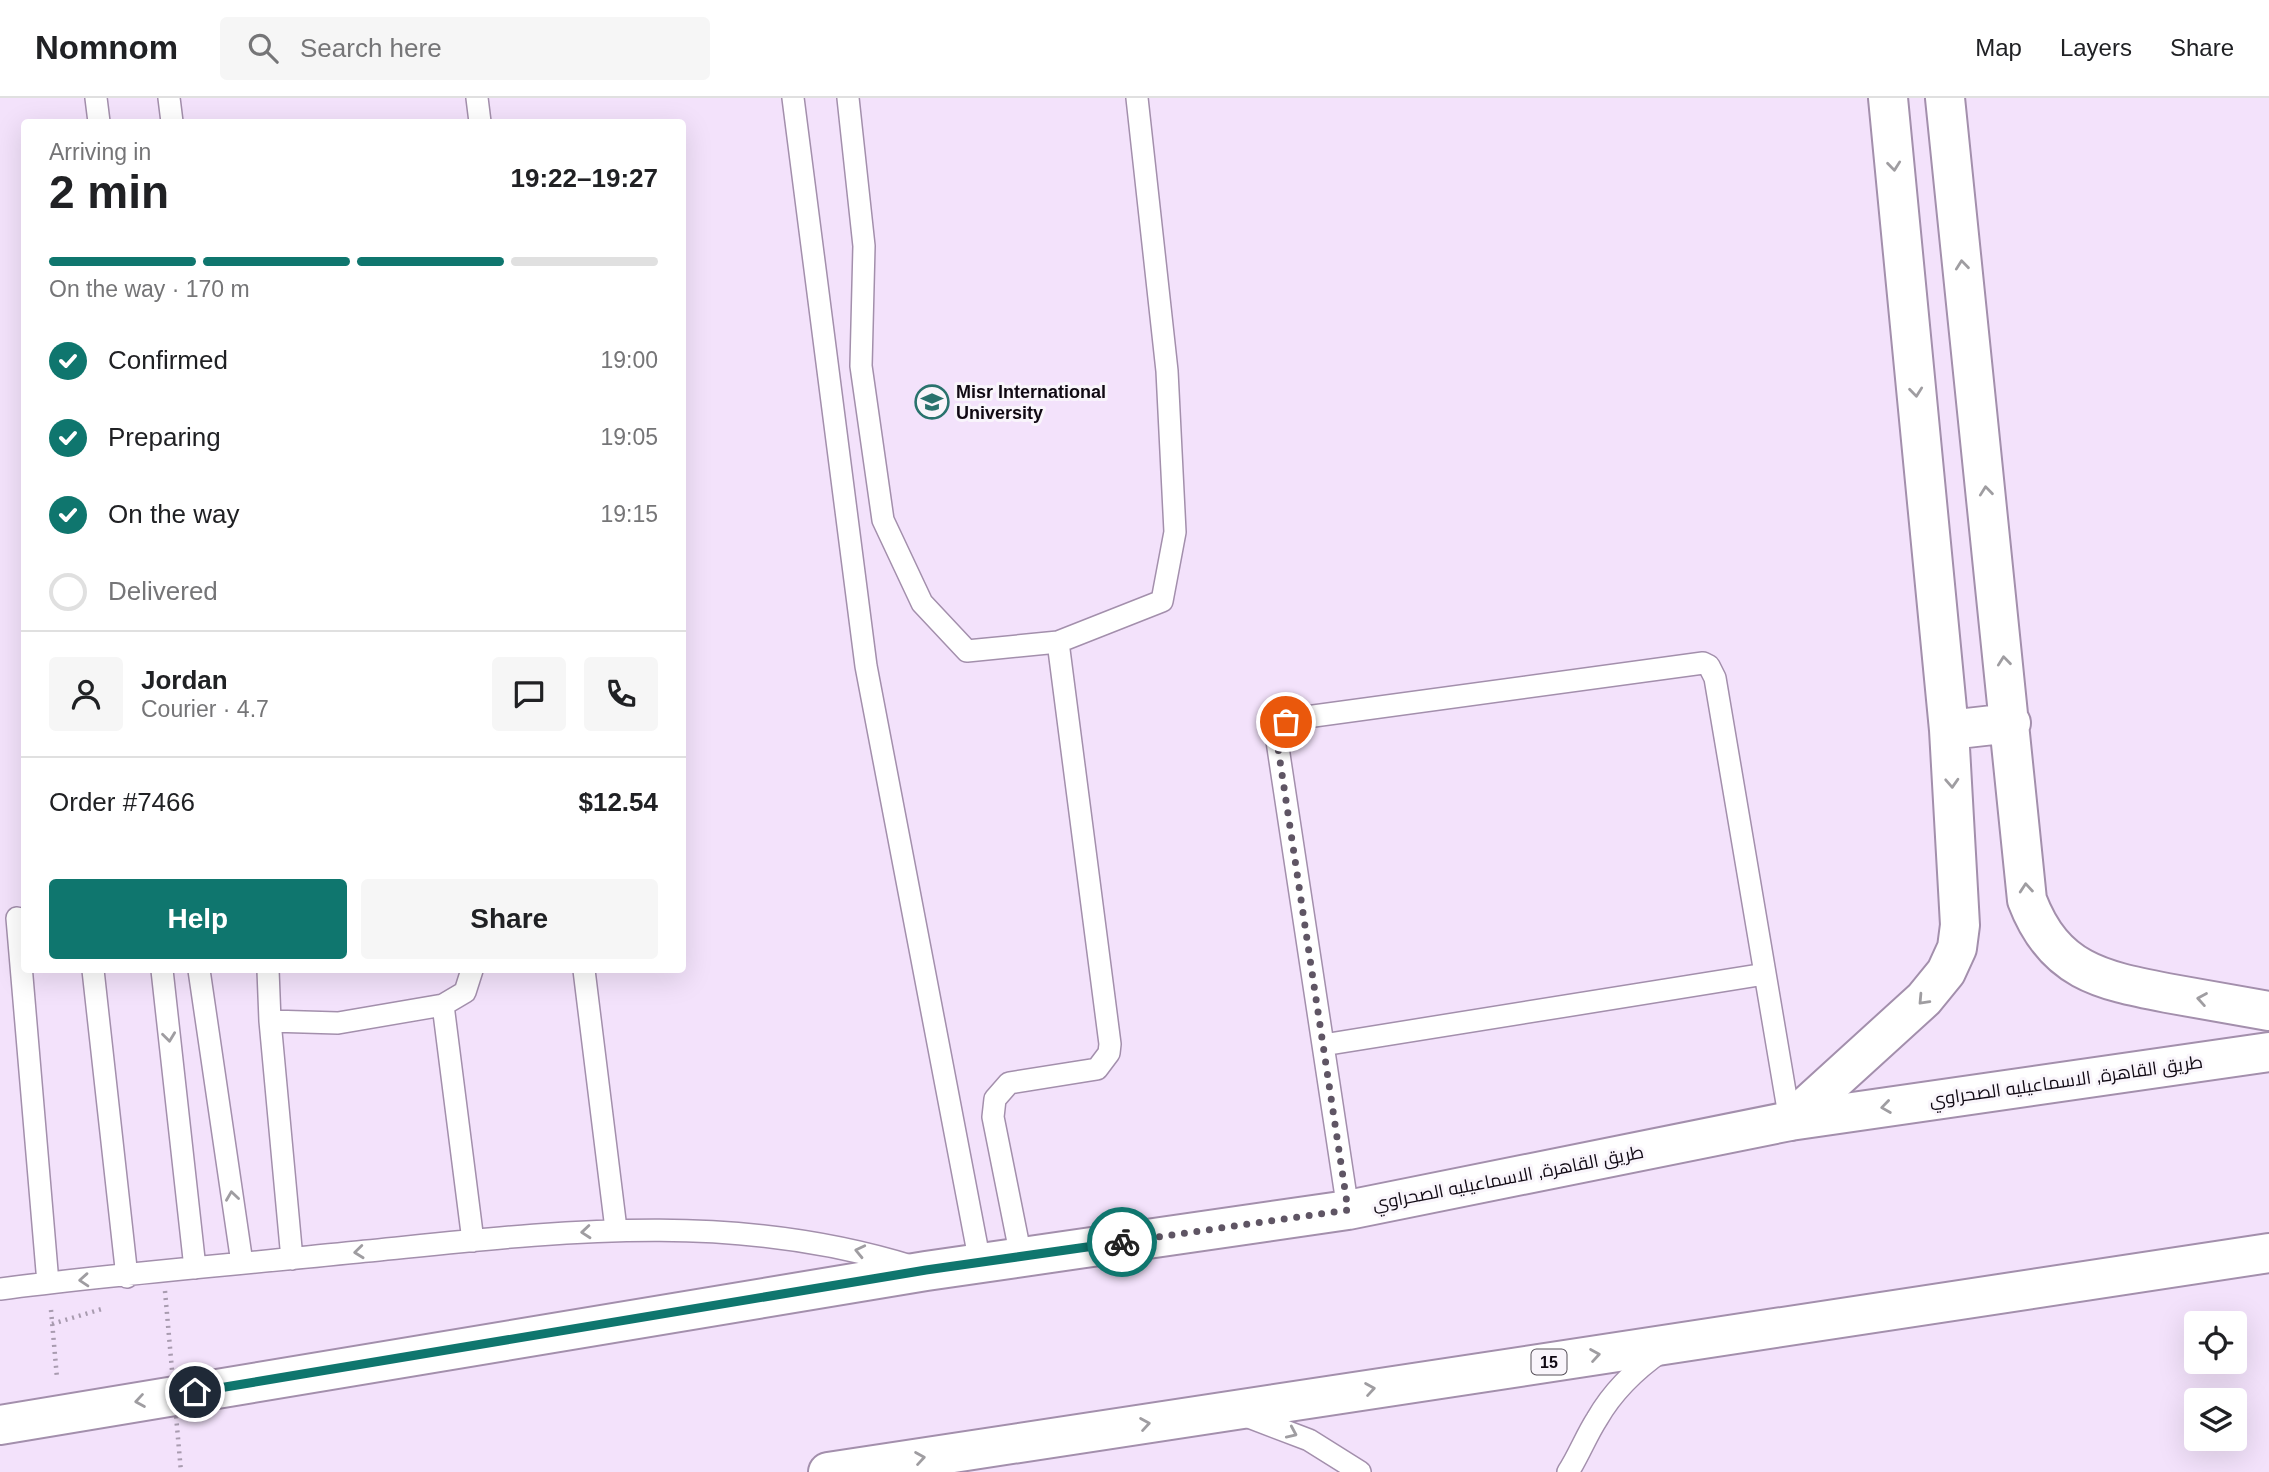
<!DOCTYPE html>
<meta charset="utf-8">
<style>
:root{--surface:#fff;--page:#f6f6f6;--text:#202124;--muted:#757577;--line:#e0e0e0;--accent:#0f766e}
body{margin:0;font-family:Helvetica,Cairo,sans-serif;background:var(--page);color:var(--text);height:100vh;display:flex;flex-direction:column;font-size:26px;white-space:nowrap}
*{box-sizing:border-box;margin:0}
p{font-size:23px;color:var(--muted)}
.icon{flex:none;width:38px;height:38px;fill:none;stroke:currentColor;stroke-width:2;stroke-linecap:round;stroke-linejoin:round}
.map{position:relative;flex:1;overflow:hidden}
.drawer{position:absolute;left:21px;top:21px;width:665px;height:854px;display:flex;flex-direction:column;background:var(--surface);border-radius:7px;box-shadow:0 7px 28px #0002}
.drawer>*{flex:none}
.tools{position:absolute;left:2184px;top:1213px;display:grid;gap:14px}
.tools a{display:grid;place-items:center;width:63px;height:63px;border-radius:7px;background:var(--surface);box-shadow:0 7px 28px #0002;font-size:35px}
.pin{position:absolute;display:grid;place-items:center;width:60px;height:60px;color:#fff;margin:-30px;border:4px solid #fff;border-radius:50%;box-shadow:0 2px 7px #0007}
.courier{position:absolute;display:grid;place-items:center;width:70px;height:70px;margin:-35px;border:5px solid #0f766e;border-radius:50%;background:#fff;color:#222;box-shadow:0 2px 9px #0007}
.head em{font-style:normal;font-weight:700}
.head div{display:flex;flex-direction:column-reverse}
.head{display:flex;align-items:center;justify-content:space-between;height:119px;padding:0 28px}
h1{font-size:46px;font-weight:700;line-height:52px}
.bar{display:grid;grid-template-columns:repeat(4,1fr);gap:10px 7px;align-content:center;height:84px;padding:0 28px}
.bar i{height:9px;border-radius:5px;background:var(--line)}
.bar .active{background:var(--accent)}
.bar p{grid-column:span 4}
.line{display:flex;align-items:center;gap:18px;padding:0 28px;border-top:2px solid var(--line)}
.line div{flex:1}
.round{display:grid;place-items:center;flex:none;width:74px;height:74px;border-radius:7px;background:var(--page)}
ol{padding:0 28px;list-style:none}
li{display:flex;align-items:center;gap:21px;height:77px}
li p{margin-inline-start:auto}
li .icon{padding:7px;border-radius:50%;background:var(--accent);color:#fff;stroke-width:4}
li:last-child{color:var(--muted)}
li i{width:38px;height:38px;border:4px solid var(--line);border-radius:50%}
.cta{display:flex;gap:14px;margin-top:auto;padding:14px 28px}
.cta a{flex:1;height:80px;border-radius:7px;background:var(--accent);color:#fff;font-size:28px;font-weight:700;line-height:80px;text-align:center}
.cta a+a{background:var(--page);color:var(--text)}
header{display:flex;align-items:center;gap:42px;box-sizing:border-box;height:98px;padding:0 35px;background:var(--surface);border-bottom:2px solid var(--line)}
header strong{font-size:33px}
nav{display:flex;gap:38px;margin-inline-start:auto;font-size:24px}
.search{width:490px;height:63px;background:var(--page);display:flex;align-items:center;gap:18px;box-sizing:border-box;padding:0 24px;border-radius:7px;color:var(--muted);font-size:26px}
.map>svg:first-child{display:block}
</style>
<header>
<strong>Nomnom</strong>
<div class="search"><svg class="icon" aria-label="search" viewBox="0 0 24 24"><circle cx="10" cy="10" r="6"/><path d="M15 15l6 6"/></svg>Search here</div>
<nav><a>Map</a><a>Layers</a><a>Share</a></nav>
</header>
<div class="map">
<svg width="2269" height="1374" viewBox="0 0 2269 1374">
<rect width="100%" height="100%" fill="#f3e2fb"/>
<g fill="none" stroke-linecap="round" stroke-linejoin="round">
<defs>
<path id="service" d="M96,0L99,24
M169,0L172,24
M477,0L480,24
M793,0L866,568L980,1165
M848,0L864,148L861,268L883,422L922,505L967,553L1058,544L1162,503L1175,434L1167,273L1137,0
M17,820L48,1185
M93,872L127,1179
M162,872L195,1170
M199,872L242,1165
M268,872L270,923L338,925L443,907L473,1143
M584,872L616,1131
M443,907L465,894L472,872
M270,923L292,1161
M1323,947L1765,876
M1348,1112L1277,643C1279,628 1285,624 1299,620L1703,565L1709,568L1715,580L1790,1023
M1021,1159L993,1019L995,1001L1009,985L1097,971L1109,955L1110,946L1058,544
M0,1191C115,1176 232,1167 347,1155C543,1136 722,1109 914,1169
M1246,1318L1309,1342L1360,1374
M1568,1374C1579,1357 1586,1338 1597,1321C1613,1293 1636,1271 1662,1253"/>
<path id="minor" d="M1945,0L2027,802C2054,873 2100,882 2167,895C2201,901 2235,907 2269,913
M1949,632L2011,625
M1790,1023L1924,901L1946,874L1957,850L1960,827L1949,632L1888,0"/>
<path id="trunk" d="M0,1327L926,1173L1348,1112L1790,1023L2269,954
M828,1374L2269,1155"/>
</defs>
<use href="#service" stroke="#a38fac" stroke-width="24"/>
<use href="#minor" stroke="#a38fac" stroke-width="42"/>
<use href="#trunk" stroke="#a38fac" stroke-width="42"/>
<path stroke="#a89baf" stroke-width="4.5" stroke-dasharray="2 5" stroke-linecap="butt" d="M51,1212L57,1280
M52,1226L105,1210"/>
<use href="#service" stroke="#fff" stroke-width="21"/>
<use href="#minor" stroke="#fff" stroke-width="38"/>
<use href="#trunk" stroke="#fff" stroke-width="38"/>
<path stroke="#a89baf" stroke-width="4.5" stroke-dasharray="2 5" stroke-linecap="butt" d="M165,1193L181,1374"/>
</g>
<defs><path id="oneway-chevron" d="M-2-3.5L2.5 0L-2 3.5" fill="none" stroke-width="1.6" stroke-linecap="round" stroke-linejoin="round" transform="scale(1.75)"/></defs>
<g stroke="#9f9da1">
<use href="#oneway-chevron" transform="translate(1894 68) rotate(84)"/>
<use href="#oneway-chevron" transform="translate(1962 167) rotate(-96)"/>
<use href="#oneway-chevron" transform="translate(1916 294) rotate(84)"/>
<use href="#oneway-chevron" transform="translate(1986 393) rotate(-96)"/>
<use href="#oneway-chevron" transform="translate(2004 563) rotate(-96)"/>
<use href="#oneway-chevron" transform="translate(1952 685) rotate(87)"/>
<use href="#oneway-chevron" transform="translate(2026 790) rotate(-95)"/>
<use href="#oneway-chevron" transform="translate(2202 901) rotate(-170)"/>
<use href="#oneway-chevron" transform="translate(1923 902) rotate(133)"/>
<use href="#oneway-chevron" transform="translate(169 939) rotate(83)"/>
<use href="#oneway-chevron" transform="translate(1886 1009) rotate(172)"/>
<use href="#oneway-chevron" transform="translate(232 1098) rotate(-98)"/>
<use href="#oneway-chevron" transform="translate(586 1134) rotate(175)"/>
<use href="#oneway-chevron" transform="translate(860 1153) rotate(-167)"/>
<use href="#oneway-chevron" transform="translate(359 1154) rotate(174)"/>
<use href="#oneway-chevron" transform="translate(84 1182) rotate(176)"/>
<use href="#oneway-chevron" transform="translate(1595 1257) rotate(-9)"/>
<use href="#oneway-chevron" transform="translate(1370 1291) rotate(-9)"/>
<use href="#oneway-chevron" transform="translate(140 1303) rotate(171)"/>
<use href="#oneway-chevron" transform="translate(1145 1326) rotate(-9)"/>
<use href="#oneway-chevron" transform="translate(1292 1335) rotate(24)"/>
<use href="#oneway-chevron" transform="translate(920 1360) rotate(-9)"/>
</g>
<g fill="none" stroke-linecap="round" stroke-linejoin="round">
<path stroke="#5f5564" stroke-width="7" stroke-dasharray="0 12.6" d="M1122,1144L1348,1112L1277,643L1278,634L1286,624"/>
<path stroke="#0f766e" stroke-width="9" d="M195,1294L926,1172L1122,1144"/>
</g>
<defs>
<symbol id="university-ring" viewBox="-11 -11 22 22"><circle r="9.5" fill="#f9f5fb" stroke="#29726d" stroke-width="1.5"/><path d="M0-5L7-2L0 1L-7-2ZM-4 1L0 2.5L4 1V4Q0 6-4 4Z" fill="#29726d"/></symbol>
</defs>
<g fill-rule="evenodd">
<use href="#university-ring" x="913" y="285" width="38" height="38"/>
</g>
<g text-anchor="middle" stroke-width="6" stroke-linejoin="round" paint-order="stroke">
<rect fill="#f9f5fb" stroke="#565059" stroke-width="2" x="1531.5" y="1251.5" width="35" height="25" rx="5"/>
<g font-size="16" font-weight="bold" fill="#100913">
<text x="1549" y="1270">15</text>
</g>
<g font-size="18" font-weight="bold" fill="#100913" stroke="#f9f5fb" text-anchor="start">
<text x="956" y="300">Misr International<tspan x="956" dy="21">University</tspan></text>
</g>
<g font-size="18" fill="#100913" stroke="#f9f5fb">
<text transform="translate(2066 983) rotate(-8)" y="6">طريق القاهرة, الاسماعيليه الصحراوي</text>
<text transform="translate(1508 1080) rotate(-11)" y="6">طريق القاهرة, الاسماعيليه الصحراوي</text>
</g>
</g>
</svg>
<div class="tools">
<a><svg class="icon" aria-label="locate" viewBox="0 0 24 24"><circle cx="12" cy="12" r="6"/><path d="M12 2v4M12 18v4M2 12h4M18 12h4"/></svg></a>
<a><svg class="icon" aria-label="layers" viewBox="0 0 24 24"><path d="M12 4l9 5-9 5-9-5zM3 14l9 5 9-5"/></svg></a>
</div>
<div class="pin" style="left:1286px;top:624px;background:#ea580c"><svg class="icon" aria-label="bag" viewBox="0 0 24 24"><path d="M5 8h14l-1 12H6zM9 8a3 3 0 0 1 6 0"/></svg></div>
<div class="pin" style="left:195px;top:1294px;background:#1f2937"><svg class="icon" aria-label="home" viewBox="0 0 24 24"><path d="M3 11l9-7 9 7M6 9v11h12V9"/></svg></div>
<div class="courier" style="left:1122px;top:1144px"><svg class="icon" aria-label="bike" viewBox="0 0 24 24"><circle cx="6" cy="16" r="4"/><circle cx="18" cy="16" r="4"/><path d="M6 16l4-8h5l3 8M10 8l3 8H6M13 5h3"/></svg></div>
<section class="drawer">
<div class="head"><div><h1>2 min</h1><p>Arriving in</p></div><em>19:22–19:27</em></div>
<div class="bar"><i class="active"></i><i class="active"></i><i class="active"></i><i></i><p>On the way · 170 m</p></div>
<ol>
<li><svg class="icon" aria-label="check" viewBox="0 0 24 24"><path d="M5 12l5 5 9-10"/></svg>Confirmed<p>19:00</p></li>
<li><svg class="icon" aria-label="check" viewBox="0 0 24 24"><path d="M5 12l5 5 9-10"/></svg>Preparing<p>19:05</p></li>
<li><svg class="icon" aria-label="check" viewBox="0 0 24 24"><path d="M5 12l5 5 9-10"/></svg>On the way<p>19:15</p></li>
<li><i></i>Delivered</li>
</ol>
<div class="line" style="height:126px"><a class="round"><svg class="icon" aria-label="person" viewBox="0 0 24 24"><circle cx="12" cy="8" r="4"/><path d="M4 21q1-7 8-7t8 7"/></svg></a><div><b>Jordan</b><p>Courier · 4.7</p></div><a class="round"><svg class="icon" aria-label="chat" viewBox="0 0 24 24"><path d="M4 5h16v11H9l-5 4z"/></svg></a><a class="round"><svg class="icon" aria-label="phone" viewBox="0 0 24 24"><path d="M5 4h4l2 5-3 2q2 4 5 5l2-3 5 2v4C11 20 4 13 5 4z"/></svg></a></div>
<div class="line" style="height:91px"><div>Order #7466</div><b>$12.54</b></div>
<div class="cta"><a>Help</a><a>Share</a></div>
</section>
</div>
